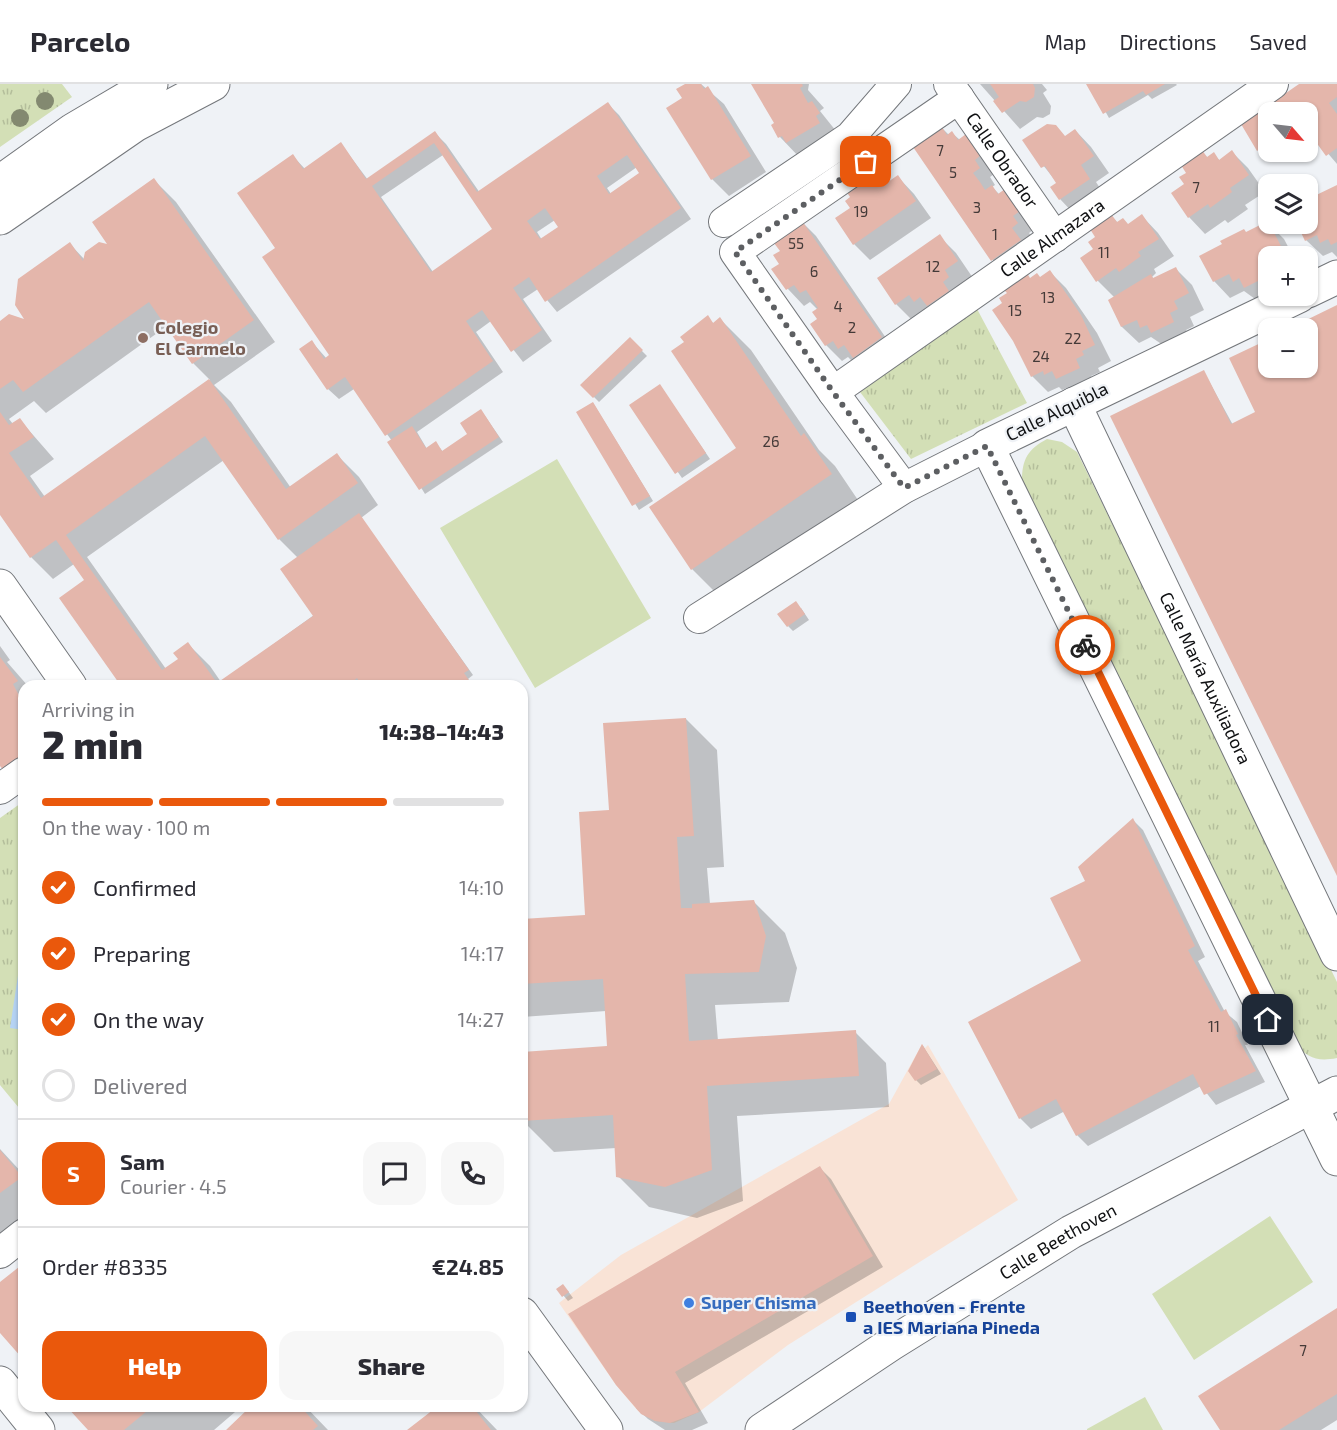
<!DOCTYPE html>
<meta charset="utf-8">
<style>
:root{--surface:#fff;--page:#f7f7f7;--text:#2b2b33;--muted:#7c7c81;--line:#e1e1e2;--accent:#ea580c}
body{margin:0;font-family:"Exo 2",sans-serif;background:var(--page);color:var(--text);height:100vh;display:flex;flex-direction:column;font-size:22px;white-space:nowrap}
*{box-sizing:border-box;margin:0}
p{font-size:20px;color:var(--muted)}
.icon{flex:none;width:33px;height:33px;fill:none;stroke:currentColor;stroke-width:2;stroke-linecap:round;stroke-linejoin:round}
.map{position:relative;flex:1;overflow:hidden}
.sheet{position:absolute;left:18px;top:596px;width:510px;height:732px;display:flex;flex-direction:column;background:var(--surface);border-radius:18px;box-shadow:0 2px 4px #0004}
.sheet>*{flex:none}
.needle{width:39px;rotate:118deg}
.tools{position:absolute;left:1258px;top:18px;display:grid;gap:12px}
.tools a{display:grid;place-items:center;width:60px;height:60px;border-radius:12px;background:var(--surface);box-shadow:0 2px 4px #0004;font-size:30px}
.pin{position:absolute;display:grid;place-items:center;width:51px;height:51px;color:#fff;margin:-26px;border-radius:12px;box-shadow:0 3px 9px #0006}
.courier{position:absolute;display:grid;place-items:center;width:60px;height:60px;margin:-30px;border:4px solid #ea580c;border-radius:50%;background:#fff;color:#222;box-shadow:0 2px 8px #0007}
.headline em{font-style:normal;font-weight:800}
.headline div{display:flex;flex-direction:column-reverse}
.headline{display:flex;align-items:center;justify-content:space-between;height:102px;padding:0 24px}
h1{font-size:39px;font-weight:800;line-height:45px}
.bar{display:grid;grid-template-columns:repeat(4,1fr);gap:9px 6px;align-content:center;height:72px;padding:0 24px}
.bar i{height:8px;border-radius:4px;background:var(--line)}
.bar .current{background:var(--accent)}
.bar p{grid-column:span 4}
.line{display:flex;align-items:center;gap:15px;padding:0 24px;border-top:2px solid var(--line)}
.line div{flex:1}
.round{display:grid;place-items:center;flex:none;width:63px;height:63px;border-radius:18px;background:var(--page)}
ol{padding:0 24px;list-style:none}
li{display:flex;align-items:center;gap:18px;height:66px}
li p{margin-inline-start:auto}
li .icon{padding:6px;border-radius:50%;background:var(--accent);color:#fff;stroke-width:4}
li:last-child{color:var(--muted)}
li i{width:33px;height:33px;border:3px solid var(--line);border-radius:50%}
.cta{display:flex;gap:12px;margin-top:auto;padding:12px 24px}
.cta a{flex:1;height:69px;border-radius:18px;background:var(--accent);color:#fff;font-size:24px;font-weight:800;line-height:69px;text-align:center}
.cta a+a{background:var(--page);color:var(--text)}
header{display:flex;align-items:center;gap:36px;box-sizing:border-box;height:84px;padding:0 30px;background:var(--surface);border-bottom:2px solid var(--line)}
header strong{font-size:28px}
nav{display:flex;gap:33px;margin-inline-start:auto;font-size:21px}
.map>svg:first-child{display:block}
</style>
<header>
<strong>Parcelo</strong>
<nav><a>Map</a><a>Directions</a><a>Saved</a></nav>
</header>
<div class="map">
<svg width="1337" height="1346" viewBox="0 0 1337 1346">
<defs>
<pattern id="park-tufts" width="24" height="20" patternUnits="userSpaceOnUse" patternTransform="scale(1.5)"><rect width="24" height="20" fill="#d3dfb6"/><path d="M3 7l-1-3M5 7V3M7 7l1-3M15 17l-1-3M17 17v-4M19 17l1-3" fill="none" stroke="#b4be9b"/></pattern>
</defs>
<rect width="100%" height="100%" fill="#eff2f6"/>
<path fill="#f9e3d6" d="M922,960L925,964L928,961L1018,1116L788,1261L699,1328L674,1339L655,1337L638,1327L616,1301L559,1219L621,1171L889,1020Z"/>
<path fill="url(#park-tufts)" d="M0,0H62L72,13L0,63Z
M976,223L1027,319L911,375L860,308Z
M1047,355L1062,358L1077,368L1337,898V974C1317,978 1308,974 1294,959L1022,397C1022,375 1028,365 1047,355Z
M24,717V1030L0,1001V734Z"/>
<path fill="#d3dfb6" d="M557,375L651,534L535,604L440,444Z
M1270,1132L1313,1198L1194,1276L1152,1210Z
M1145,1313L1163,1346H1087V1345Z"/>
<path fill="#b5d3f4" d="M19,885L24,886V946L10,944Z"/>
<path fill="#0003" fill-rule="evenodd" d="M687,0H701L724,20L766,88L729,112L712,95L668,25L684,14Z
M753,0H809L808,6L824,24L820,27L840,52L801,75L780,53L776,39Z
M980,0H1042L1047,6L1043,9L1051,22L1050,30L1043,34L1037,33L1020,45Z
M1090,0H1176L1177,1L1152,15L1148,11L1109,34Z
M1301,0H1337V80L1308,46V28H1269V68H1282L1269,77L1258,66L1243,40Z
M608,20L619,31L691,135L557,228L538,205L523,215L552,257L523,278L491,237L476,248L503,288L417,348L427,365L440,364L443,368L469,350L485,332L503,358L425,410L392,357L354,305L339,315L328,305L312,258L327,275L332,272L277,165L293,72L305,85L341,60L368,96L435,49L446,60L480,109ZM443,71L495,145L433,188L381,113ZM637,83L641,89L611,110L607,104ZM555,136L560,143L542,156L537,148Z
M940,42L949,51L952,49L960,56L983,68L997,88L990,93L995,101L992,103L1000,111L1005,107L1035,144L1029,149L1034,156L1009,193L993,176L913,60Z
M1075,46L1091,63L1109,89L1096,98L1105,112L1076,132L1060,115L1058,100L1024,57L1066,53Z
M1202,68L1208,74L1214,70L1220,77L1232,68L1248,84L1265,108L1245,121L1248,125L1228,139L1225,136L1205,150L1189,133L1186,100L1188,89Z
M866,90L874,98L880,94L886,101L898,93L914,110L931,134L870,176L854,160L852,125L853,113Z
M154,96L176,118L275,258L214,301L231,318L291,404L337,371L359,393L378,421L361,434L473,591L468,595L473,602H123L86,496L74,480L53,495L31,473L0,429V238L27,237L70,160L85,176L111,162ZM167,242L193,279L210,296L45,413L30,392L54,375L20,336L13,340L9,335L34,317L46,329ZM224,376L279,455L298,474L314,531L221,598L210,582L188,560L180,575L166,585L87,473Z
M1337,102V173L1332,168L1323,172L1306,156L1298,140H1308V117Z
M1111,132L1118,139L1129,141L1142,132L1158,149L1174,172L1154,185L1156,189L1152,193L1154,195L1176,185L1192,201L1204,226L1190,233L1194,242L1186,246L1190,254L1169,265L1151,253L1139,259L1122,243L1110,217L1115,214L1098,197L1095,165L1097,154Z
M800,136L816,152L897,270L855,280L848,273L842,277L826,261L818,226L810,218L804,222L788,205L774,185L781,180L782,168Z
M1268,139L1284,155L1293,172H1269V212L1262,220L1244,207L1230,214L1214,197L1246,149Z
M939,152L956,169L973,194L913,237L896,220L879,194Z
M1050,188L1066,204L1097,249L1111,277L1098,284L1100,288L1091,292L1095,301L1074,311L1067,304L1062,306L1059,303L1048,308L1032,292L1031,195L1040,194Z
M1337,223V788L1204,288L1233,341L1257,329L1269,256V284H1308V244H1293Z
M708,234L714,240L720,235L751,266L819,366L835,382L862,422L723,516L692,485L739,364Z
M630,255L647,272L599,318L582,301Z
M660,302L710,375L682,394L631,321Z
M593,319L653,417L639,426L578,328Z
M801,524L809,536L793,547L788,542Z
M0,562L10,576L7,578L28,602H24V705L0,679Z
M686,635L717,666L724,783L707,784L710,820L754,818L785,849L797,884L789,918L715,921L718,957L855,948L886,979L889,1023L737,1032L743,1117L697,1134L649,1123L618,1092L616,1064L554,1068L523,1037L522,1024V969L608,963L606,927L522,933V837L587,832L610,727Z
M1133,736L1143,746L1205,873L1198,877L1225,928L1237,938L1248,961H1245L1265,998L1216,1021L1201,1002L1088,1062L1077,1051L1065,1027L1031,1045L1020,1034L1083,878L1087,797Z
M923,962L941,990L921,1001L916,996Z
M0,1065L24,1091V1151L0,1170Z
M820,1084L831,1095L883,1183L685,1299L708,1339L692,1346H665L648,1335L636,1324Z
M558,1205L568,1207L573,1214L568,1217Z
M1337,1227V1336L1321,1346H1221Z
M68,1322H242L214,1346H90Z
M255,1322H305L328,1346H228Z
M441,1322H474L497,1346H409Z"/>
<path fill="#e4b6ab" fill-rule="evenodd" d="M685,0H701L704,5L708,2L751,72L711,96L666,24L682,14L676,5Z
M751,0H802L803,2L800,4L808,19L812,17L820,29L816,32L820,39L786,59L782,52L778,54L771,41L774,39Z
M990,0H1033L1035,4L1034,13L1026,18L1020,17L1002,29L993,17L999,13Z
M1086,0H1165L1146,11L1143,7L1103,30Z
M1299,0H1337V13L1329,19L1337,30V64L1326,72L1308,47V28H1269V58L1257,67L1241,40Z
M608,18L681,124L545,218L529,193L513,204L542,246L511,268L482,226L466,237L493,277L385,352L345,293L327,306L299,265L312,256L324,275L329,271L262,173L275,164L237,109L293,70L303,85L341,58L366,95L435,47L477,108ZM434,59L492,145L431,188L372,102ZM627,71L639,89L609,110L597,92ZM545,124L558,143L540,155L527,137Z
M940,40L947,51L952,47L958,56L966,50L981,71L975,76L980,84L973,89L980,98L985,106L992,101L998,110L1005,105L1020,127L1013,132L1018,139L1012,144L1021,156L991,177L911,60Z
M1047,40L1056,41L1065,52L1075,45L1094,72L1081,81L1090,95L1059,116L1050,103L1056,99L1045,82L1041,84L1022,56Z
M1202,66L1207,73L1214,68L1219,76L1232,66L1249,91L1230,104L1232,108L1210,124L1208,120L1188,134L1171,109L1184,100L1179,93L1186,89L1181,81Z
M867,88L873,98L880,92L885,100L898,91L916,117L853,161L835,134L850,124L845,117L850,113L844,104Z
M154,94L254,236L192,280L149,218L23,308L13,296L0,305V237L9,230L24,235L15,221L18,195L70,158L83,177L85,168L99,158L107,160L92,138Z
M1337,101V158L1331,161L1328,155L1320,159L1317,151L1305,157L1297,140H1308V115Z
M1111,130L1117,138L1123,134L1128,140L1142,130L1159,155L1138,168L1141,172L1119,188L1116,184L1096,198L1080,174L1093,165L1088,158L1095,153L1090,145Z
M800,134L882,253L853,274L844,261L838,265L833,257L825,262L810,240L817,235L812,228L818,224L806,206L800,209L794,201L786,206L771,185L779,180L773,171L780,167L771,155Z
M1268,137L1282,164L1267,171L1269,179L1264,182L1268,192L1244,204L1239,194L1233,198L1229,190L1213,198L1199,172L1222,160L1220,157L1244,145L1246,148Z
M940,150L958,177L945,186L949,193L943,198L949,207L927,222L920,213L914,218L909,211L895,221L877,194Z
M1176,183L1189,209L1174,217L1178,225L1170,229L1174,238L1151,249L1147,241L1140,244L1137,236L1121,243L1108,216L1151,190L1153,194Z
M1050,186L1081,231L1095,261L1082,267L1084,271L1076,275L1080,284L1056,295L1052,287L1044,291L1043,287L1031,293L1013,257L992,226L1002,219L999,214L1007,209L1003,205L1027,189L1030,194L1037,189L1040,193Z
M1337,221V792L1110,332L1204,286L1231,340L1255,328L1229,274L1269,255V284H1308V244H1290Z
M708,231L713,239L720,233L801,352L804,349L832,390L691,486L649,423L736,364L671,267L684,258L680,253Z
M630,253L643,266L593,314L580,301Z
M209,295L286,405L337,369L358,399L278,456L205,352L66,451L162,586L178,575L173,569L188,558L217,599L313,532L280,485L359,429L469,586L464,589L473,602H362L357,594L347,602H121L59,514L84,496L56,456L30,474L0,431V328L9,341L20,334L34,353L9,369L41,414Z
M660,300L706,369L675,390L629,321Z
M593,318L650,412L632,422L576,328Z
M481,325L499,353L419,406L387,358L412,342L426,364L436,357L442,367L467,350L460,339Z
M796,517L805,530L787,543L777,530Z
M0,573L18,597L13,600L24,621V674L5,688L0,682Z
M686,634L694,752L677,753L681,824H692V820L754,816L766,852L759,888L685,890L689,957L856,946L859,992L707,1002L712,1086L665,1103L616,1093L613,1031L522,1037V968L607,962L603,895L522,900V835L585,831L579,728L609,726L603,639Z
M1133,734L1195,862L1188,866L1221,928L1226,925L1238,950L1236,951L1256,987L1204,1011L1193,990L1076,1052L1056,1015L1019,1035L968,938L1081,877L1050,814L1085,797L1078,783Z
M922,960L937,985L915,997L908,987Z
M0,1066L22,1093L0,1109Z
M820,1082L873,1172L675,1288L699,1328L670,1339L655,1337L641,1330L616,1301L568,1230Z
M24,1179V1272L22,1274L0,1249V1198Z
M563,1200L569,1208L562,1213L556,1205Z
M1337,1224V1310L1279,1346H1220L1198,1312Z
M66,1322H153L124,1346H88Z
M251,1322H300L318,1342L313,1346H226Z
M438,1322H472L491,1346H407Z"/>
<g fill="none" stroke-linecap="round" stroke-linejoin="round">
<defs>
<g id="street">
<path id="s1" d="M949,0L1055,153"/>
<path d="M724,138L850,53L896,0"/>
<path id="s2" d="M833,308L1273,0"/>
<path d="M904,404L833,308L735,168L959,14"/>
<path d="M699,534L904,404L987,362"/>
<path d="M0,705L24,688"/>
<path d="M0,1169L24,1150"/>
</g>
<g id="secondary">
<path d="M0,98L73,46L151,0"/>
<path d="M0,134L135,41L213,0"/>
<path d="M1308,207L1337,193"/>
<path d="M1299,212L987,362L1337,1075"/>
<path id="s3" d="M1074,320L1337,870"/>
<path d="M0,502L70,602"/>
<path d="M522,1230L606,1346"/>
<path d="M0,1299L38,1346"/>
<path id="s4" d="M762,1346L891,1260L1071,1148L1337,1009"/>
</g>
</defs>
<use href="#street" stroke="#74777b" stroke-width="32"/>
<use href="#secondary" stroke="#74777b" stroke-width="35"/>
<use href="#street" stroke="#fff" stroke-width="30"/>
<use href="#secondary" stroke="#fff" stroke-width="33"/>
</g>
<g fill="#838970">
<circle cx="45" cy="17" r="9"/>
<circle cx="20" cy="34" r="9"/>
</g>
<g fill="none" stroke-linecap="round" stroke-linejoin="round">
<path stroke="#5d5f62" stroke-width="6" stroke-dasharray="0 10.8" d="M866,78L735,168L833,308L904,404L987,362L1085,561"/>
<path stroke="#ea580c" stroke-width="8" d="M1085,561L1268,936"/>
</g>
<circle fill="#8d6e63" stroke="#eff2f6" stroke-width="2" cx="143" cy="254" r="6"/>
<circle fill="#3f7fe0" stroke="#eff2f6" stroke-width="2" cx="689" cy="1219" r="6"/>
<rect fill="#1a4fb4" stroke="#eff2f6" stroke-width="2" x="845" y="1227" width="12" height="12" rx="3"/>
<g text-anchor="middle" stroke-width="4.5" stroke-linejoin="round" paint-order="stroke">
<g font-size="15" fill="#443a38">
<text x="940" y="72">7</text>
<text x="953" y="94">5</text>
<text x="1196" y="109">7</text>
<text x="977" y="129">3</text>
<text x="861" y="133">19</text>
<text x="995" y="156">1</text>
<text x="796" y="165">55</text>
<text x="1104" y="174">11</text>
<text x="933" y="188">12</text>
<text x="814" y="193">6</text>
<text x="1048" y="219">13</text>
<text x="838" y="228">4</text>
<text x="1015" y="232">15</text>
<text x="852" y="249">2</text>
<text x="1073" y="260">22</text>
<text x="1041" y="278">24</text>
<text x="771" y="363">26</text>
<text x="1214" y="948">11</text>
<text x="1303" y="1272">7</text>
</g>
<g font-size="18" fill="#0f1012" stroke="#eff2f6">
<text dy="6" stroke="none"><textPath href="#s1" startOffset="93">Calle Obrador</textPath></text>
<text dy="6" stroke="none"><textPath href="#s2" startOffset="268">Calle Almazara</textPath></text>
<text transform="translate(1057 328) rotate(-26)" y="6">Calle Alquibla</text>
<text dy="6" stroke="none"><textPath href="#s3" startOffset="304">Calle María Auxiliadora</textPath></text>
<text dy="6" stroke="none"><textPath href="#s4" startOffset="351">Calle Beethoven</textPath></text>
</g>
<g font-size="18" font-weight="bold" fill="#785e54" stroke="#eff2f6" text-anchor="start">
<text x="155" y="250">Colegio<tspan x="155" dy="21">El Carmelo</tspan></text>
</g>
<g font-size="18" font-weight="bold" fill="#366cbe" stroke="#eff2f6" text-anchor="start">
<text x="701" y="1225">Super Chisma</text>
</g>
<g font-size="18" font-weight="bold" fill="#164399" stroke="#eff2f6" text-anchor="start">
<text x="863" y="1229">Beethoven - Frente<tspan x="863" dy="21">a IES Mariana Pineda</tspan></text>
</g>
</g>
</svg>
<div class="tools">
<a><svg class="needle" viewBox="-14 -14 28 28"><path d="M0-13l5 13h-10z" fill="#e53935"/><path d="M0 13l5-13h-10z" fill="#7c7c81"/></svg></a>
<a><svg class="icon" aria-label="layers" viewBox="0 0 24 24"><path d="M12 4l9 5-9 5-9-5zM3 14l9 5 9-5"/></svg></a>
<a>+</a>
<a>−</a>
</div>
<div class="pin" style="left:866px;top:78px;background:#ea580c"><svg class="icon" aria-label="bag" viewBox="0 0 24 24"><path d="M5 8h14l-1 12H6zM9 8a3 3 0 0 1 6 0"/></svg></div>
<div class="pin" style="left:1268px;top:936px;background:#1f2937"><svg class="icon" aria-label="home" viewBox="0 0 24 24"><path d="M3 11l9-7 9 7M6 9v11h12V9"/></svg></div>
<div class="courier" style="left:1085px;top:561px"><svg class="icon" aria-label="bike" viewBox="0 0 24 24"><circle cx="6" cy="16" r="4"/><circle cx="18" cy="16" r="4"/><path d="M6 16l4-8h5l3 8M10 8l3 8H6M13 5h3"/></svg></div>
<section class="sheet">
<div class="headline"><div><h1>2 min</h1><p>Arriving in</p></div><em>14:38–14:43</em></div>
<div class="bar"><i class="current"></i><i class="current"></i><i class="current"></i><i></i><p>On the way · 100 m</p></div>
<ol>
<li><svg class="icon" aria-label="check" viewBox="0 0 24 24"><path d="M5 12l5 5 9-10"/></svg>Confirmed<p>14:10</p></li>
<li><svg class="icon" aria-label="check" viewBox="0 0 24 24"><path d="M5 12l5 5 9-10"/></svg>Preparing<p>14:17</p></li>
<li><svg class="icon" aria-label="check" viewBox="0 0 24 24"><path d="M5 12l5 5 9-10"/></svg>On the way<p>14:27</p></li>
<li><i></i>Delivered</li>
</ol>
<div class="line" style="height:108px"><b class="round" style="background:var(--accent);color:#fff">S</b><div><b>Sam</b><p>Courier · 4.5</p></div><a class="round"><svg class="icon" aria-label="chat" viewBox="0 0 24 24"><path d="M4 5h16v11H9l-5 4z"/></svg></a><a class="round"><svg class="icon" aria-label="phone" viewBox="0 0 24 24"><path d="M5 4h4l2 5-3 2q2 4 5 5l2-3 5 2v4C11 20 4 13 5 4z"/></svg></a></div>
<div class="line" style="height:78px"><div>Order #8335</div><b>€24.85</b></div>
<div class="cta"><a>Help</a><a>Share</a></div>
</section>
</div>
